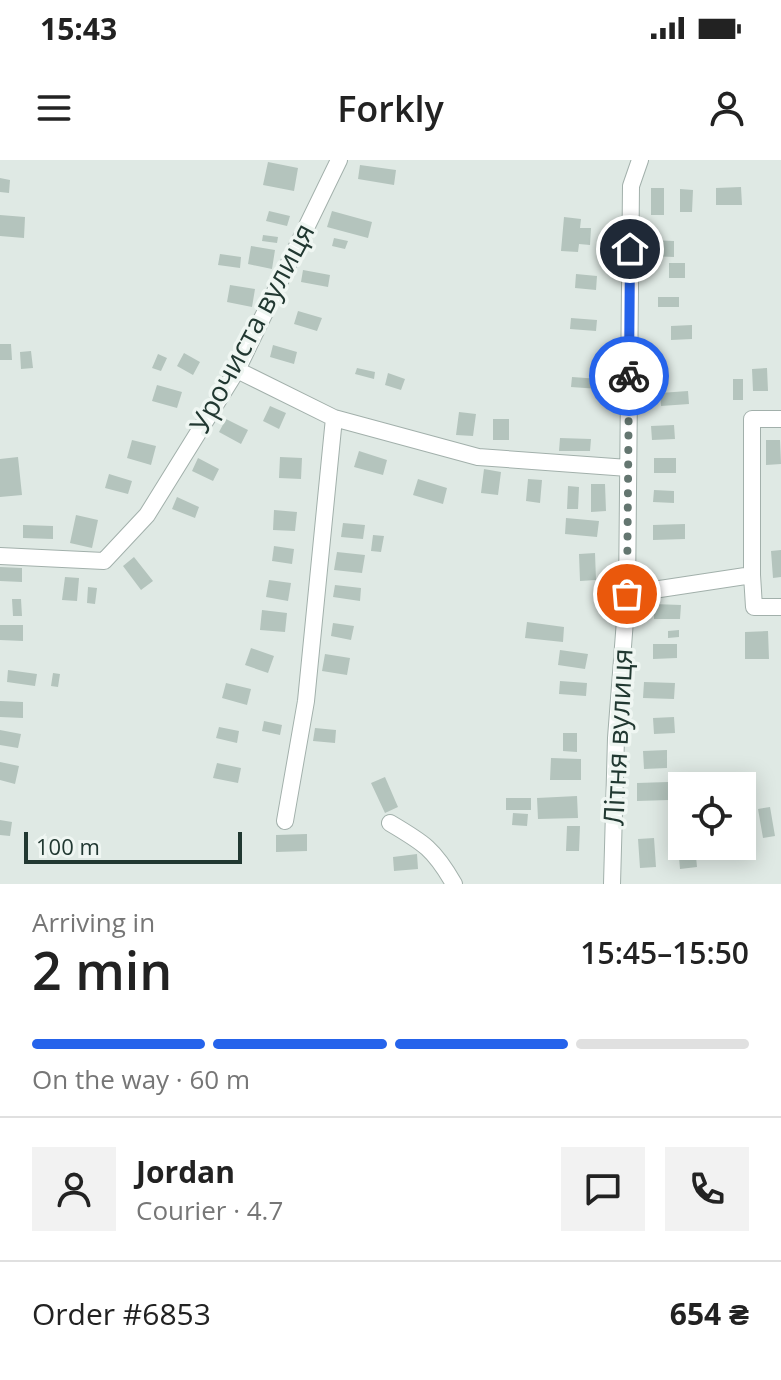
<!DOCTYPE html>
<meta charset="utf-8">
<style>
:root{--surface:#fff;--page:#f2f2f2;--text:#222;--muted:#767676;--line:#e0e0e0;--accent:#2563eb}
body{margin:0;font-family:"Open Sans",sans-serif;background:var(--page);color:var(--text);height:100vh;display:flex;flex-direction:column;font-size:30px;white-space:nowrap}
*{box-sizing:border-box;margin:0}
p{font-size:26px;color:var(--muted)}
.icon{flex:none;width:44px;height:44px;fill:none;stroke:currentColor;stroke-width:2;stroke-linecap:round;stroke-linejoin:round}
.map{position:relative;height:724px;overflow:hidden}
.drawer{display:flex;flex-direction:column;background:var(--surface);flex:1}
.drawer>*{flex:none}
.tools{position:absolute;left:668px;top:612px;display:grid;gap:16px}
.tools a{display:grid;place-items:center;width:88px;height:88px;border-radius:0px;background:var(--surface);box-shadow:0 4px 20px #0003;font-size:40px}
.scale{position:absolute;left:24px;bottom:20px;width:218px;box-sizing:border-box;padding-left:8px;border:4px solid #213831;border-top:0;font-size:22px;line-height:28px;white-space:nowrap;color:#213831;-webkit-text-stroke:6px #eff6f2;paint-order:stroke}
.pin{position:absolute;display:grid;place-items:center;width:68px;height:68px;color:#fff;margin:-34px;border:4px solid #fff;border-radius:50%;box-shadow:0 2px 8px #0007}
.courier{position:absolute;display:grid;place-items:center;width:80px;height:80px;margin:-40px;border:6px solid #2563eb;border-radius:50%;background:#fff;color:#222;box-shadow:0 2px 10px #0007}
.overview em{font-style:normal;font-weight:600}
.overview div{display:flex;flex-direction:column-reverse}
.overview{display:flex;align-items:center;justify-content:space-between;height:136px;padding:0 32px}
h1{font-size:52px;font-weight:600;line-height:60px}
.bar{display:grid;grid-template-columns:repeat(4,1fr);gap:12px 8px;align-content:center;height:96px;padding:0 32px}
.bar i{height:10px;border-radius:6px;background:var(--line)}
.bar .on{background:var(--accent)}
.bar p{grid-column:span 4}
.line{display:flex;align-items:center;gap:20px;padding:0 32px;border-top:2px solid var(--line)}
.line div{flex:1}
.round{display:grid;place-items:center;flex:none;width:84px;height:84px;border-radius:0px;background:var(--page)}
.status{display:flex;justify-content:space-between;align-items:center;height:56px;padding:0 40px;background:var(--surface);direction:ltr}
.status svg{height:22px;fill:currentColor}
header{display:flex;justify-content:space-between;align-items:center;height:104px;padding:0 32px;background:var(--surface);font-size:36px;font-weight:600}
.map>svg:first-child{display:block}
</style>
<div class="status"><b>15:43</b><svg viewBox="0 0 49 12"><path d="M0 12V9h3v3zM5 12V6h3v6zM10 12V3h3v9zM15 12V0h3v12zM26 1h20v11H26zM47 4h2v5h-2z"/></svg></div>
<header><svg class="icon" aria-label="menu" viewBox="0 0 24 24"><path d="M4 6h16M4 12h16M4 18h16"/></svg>Forkly<svg class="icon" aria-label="person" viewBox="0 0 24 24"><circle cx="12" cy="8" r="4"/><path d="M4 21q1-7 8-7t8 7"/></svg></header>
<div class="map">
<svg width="781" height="724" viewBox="0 0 781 724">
<rect width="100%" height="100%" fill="#dfe9e4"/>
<path fill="#b4c4bd" d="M268,2L298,8L294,31L263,25Z
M360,5L396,10L394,25L358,19Z
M0,18L10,20L9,33L0,32Z
M741,27L742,45H716V28Z
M651,28H664V55H651Z
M680,29L693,30L692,52H680Z
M269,51L290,56L287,66L266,61Z
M332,51L372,62L368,78L327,67Z
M0,55L25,57L24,78L0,76Z
M564,57L581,59L580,68H591L590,85L579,84L578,92L561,91Z
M263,75L278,77L277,83L262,81Z
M334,78L348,81L345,89L332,86Z
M649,80L674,81V97L648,96Z
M251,86L275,90L272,109L248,104Z
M220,94L241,97L240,108L218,105Z
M669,103H685V118H669Z
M303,110L330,115L328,127L301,122Z
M576,114L597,116L596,130L575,128Z
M230,125L255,129L252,147L227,142Z
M658,137H679V147H658Z
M298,151L322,158L317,171L294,164Z
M571,158L597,160L596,171L570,169Z
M692,165V179L671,180V166Z
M0,184H11L12,200H0Z
M273,185L297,192L294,204L270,197Z
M31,191L33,208L21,209L20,192Z
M184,193L200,202L193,215L177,206Z
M158,194L167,198L161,211L152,208Z
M357,208L375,212L374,219L355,214Z
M767,208L768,231H753L752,209Z
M388,213L405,219L401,230L385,225Z
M572,217L600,219L599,229L571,227Z
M733,219H743V240H733Z
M157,225L182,232L177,248L152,241Z
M688,231L689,244L661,246L660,233Z
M270,246L286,253L279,269L263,261Z
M459,252L476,254L473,276L456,275Z
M226,259L248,270L241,284L219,272Z
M493,259H509V280H493Z
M674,265L675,279L652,280L651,266Z
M560,278L591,279L590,291H559Z
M132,280L156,286L151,305L127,298Z
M766,280H780L781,304L766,305Z
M359,291L387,300L383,315L354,307Z
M18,297L22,335L0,337V299Z
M280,297L302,298L301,319L279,318Z
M198,298L219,309L213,321L192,311Z
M654,298H676V313H654Z
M484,309L501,312L498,335L481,333Z
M109,314L132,321L128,334L105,328Z
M418,319L447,328L443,344L413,335Z
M528,319L542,320L540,343L526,341Z
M591,324H605L606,351L591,352Z
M568,326L579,327L578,349H567Z
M654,330L674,331V343L653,342Z
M177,337L199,347L195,358L172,349Z
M274,350L297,352L295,371L273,370Z
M76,355L98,360L92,388L70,383Z
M566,358L599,361L597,377L565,374Z
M343,363L365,365L363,379L341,377Z
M685,364V379L653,380V365Z
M23,365L53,366V379L23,378Z
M373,375L384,376L381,392L371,391Z
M274,386L294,389L292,404L272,401Z
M781,390V417L773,418L771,391Z
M337,392L365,395L362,413L334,410Z
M595,393L596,420L580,421L579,394Z
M134,397L153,421L141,430L123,406Z
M0,407L22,408V422L0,421Z
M65,417L79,418L77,441L62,440Z
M269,420L291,423L288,441L266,437Z
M335,425L361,428L360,441L333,437Z
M88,427L97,428L95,444L87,443Z
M12,439H21L22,456H13Z
M654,444L681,445L680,459H654Z
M262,450L287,453L285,472L260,470Z
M527,462L564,467L563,482L525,478Z
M333,463L354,466L351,480L331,476Z
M0,465H23V481L0,480Z
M679,470V477L668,478V471Z
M768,471L769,499H745V472Z
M653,484H677V498L653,499Z
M251,488L274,496L268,513L245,505Z
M560,490L588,494L585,509L558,505Z
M325,494L350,498L347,515L322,511Z
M8,510L37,514L35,526L7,522Z
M53,513L60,514L58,527L51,526Z
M560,521L587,523L586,536L559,534Z
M644,522L675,523L674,539L643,538Z
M226,523L251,529L247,545L222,538Z
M0,541L23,542V558L0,557Z
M674,557L675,573L654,574L653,558Z
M264,561L282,565L280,575L262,571Z
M219,567L239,571L237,583L216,578Z
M315,568L336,570L335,583L313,581Z
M0,570L21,574L18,588L0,585Z
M563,573H577V592L563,591Z
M667,590V608L644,609L643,591Z
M551,598L581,599V620H550Z
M0,602L19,606L15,624L0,620Z
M217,603L241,608L238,623L213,618Z
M385,617L398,647L385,653L371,623Z
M668,622L669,640L637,641V623Z
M577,636L578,658L538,659L537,638Z
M506,638H531V650H506Z
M770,647L775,676L763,678L758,649Z
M513,653L528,654L527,666L512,665Z
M0,660L12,662L10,676L0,675Z
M567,666H580L579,691H566Z
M682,672V686H695L697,707L680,709L677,673Z
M307,674V691L276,692V675Z
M654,678L656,707L640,708L638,679Z
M417,694L418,709L394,711L393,697Z"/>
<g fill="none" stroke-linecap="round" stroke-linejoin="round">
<defs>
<path id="minor" d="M237,210L334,258L478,297L628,308
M0,396L104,401L147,355L237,210L339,0
M752,415L754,447H781
M627,434L752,415V259H781
M285,661L306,541L334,258
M390,663C424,683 434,689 454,724
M612,724L616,578L627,434L631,26L640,0"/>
</defs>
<use href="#minor" stroke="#a2b0ab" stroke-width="18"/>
<use href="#minor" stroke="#fff" stroke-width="16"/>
</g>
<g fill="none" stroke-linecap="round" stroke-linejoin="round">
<path stroke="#647670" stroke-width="8" stroke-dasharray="0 14.4" d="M627,434L629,216"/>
<path stroke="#2563eb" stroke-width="10" d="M629,216L630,89"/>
</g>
<g text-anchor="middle" stroke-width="7" stroke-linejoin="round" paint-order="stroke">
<g font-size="28" fill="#213831" stroke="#eff6f2">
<text transform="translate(252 168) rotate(-62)" y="10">Урочиста вулиця</text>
<text transform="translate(618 577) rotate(-87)" y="10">Літня вулиця</text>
</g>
</g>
</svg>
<div class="tools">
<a><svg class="icon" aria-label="locate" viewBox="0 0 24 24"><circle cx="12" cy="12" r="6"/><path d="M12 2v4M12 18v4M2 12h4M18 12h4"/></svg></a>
</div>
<div class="scale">100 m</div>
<div class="pin" style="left:627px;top:434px;background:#ea580c"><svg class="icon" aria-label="bag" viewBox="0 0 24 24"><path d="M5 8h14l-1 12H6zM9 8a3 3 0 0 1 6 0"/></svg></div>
<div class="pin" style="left:630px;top:89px;background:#1f2937"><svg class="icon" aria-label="home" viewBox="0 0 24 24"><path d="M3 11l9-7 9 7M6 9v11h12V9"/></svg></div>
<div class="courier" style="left:629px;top:216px"><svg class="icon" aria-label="bike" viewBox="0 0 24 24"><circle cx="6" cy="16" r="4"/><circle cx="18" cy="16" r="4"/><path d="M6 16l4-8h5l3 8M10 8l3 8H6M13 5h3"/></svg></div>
</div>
<section class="drawer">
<div class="overview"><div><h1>2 min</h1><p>Arriving in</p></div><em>15:45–15:50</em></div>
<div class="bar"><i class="on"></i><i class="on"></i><i class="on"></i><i></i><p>On the way · 60 m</p></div>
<div class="line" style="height:144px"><a class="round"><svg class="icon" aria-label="person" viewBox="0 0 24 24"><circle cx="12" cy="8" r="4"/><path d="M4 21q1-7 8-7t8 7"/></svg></a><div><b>Jordan</b><p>Courier · 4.7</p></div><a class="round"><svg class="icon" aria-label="chat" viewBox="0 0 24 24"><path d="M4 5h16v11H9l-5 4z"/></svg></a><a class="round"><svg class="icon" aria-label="phone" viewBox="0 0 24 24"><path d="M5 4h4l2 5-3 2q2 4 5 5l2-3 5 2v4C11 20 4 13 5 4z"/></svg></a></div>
<div class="line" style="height:104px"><div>Order #6853</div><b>654 ₴</b></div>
</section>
